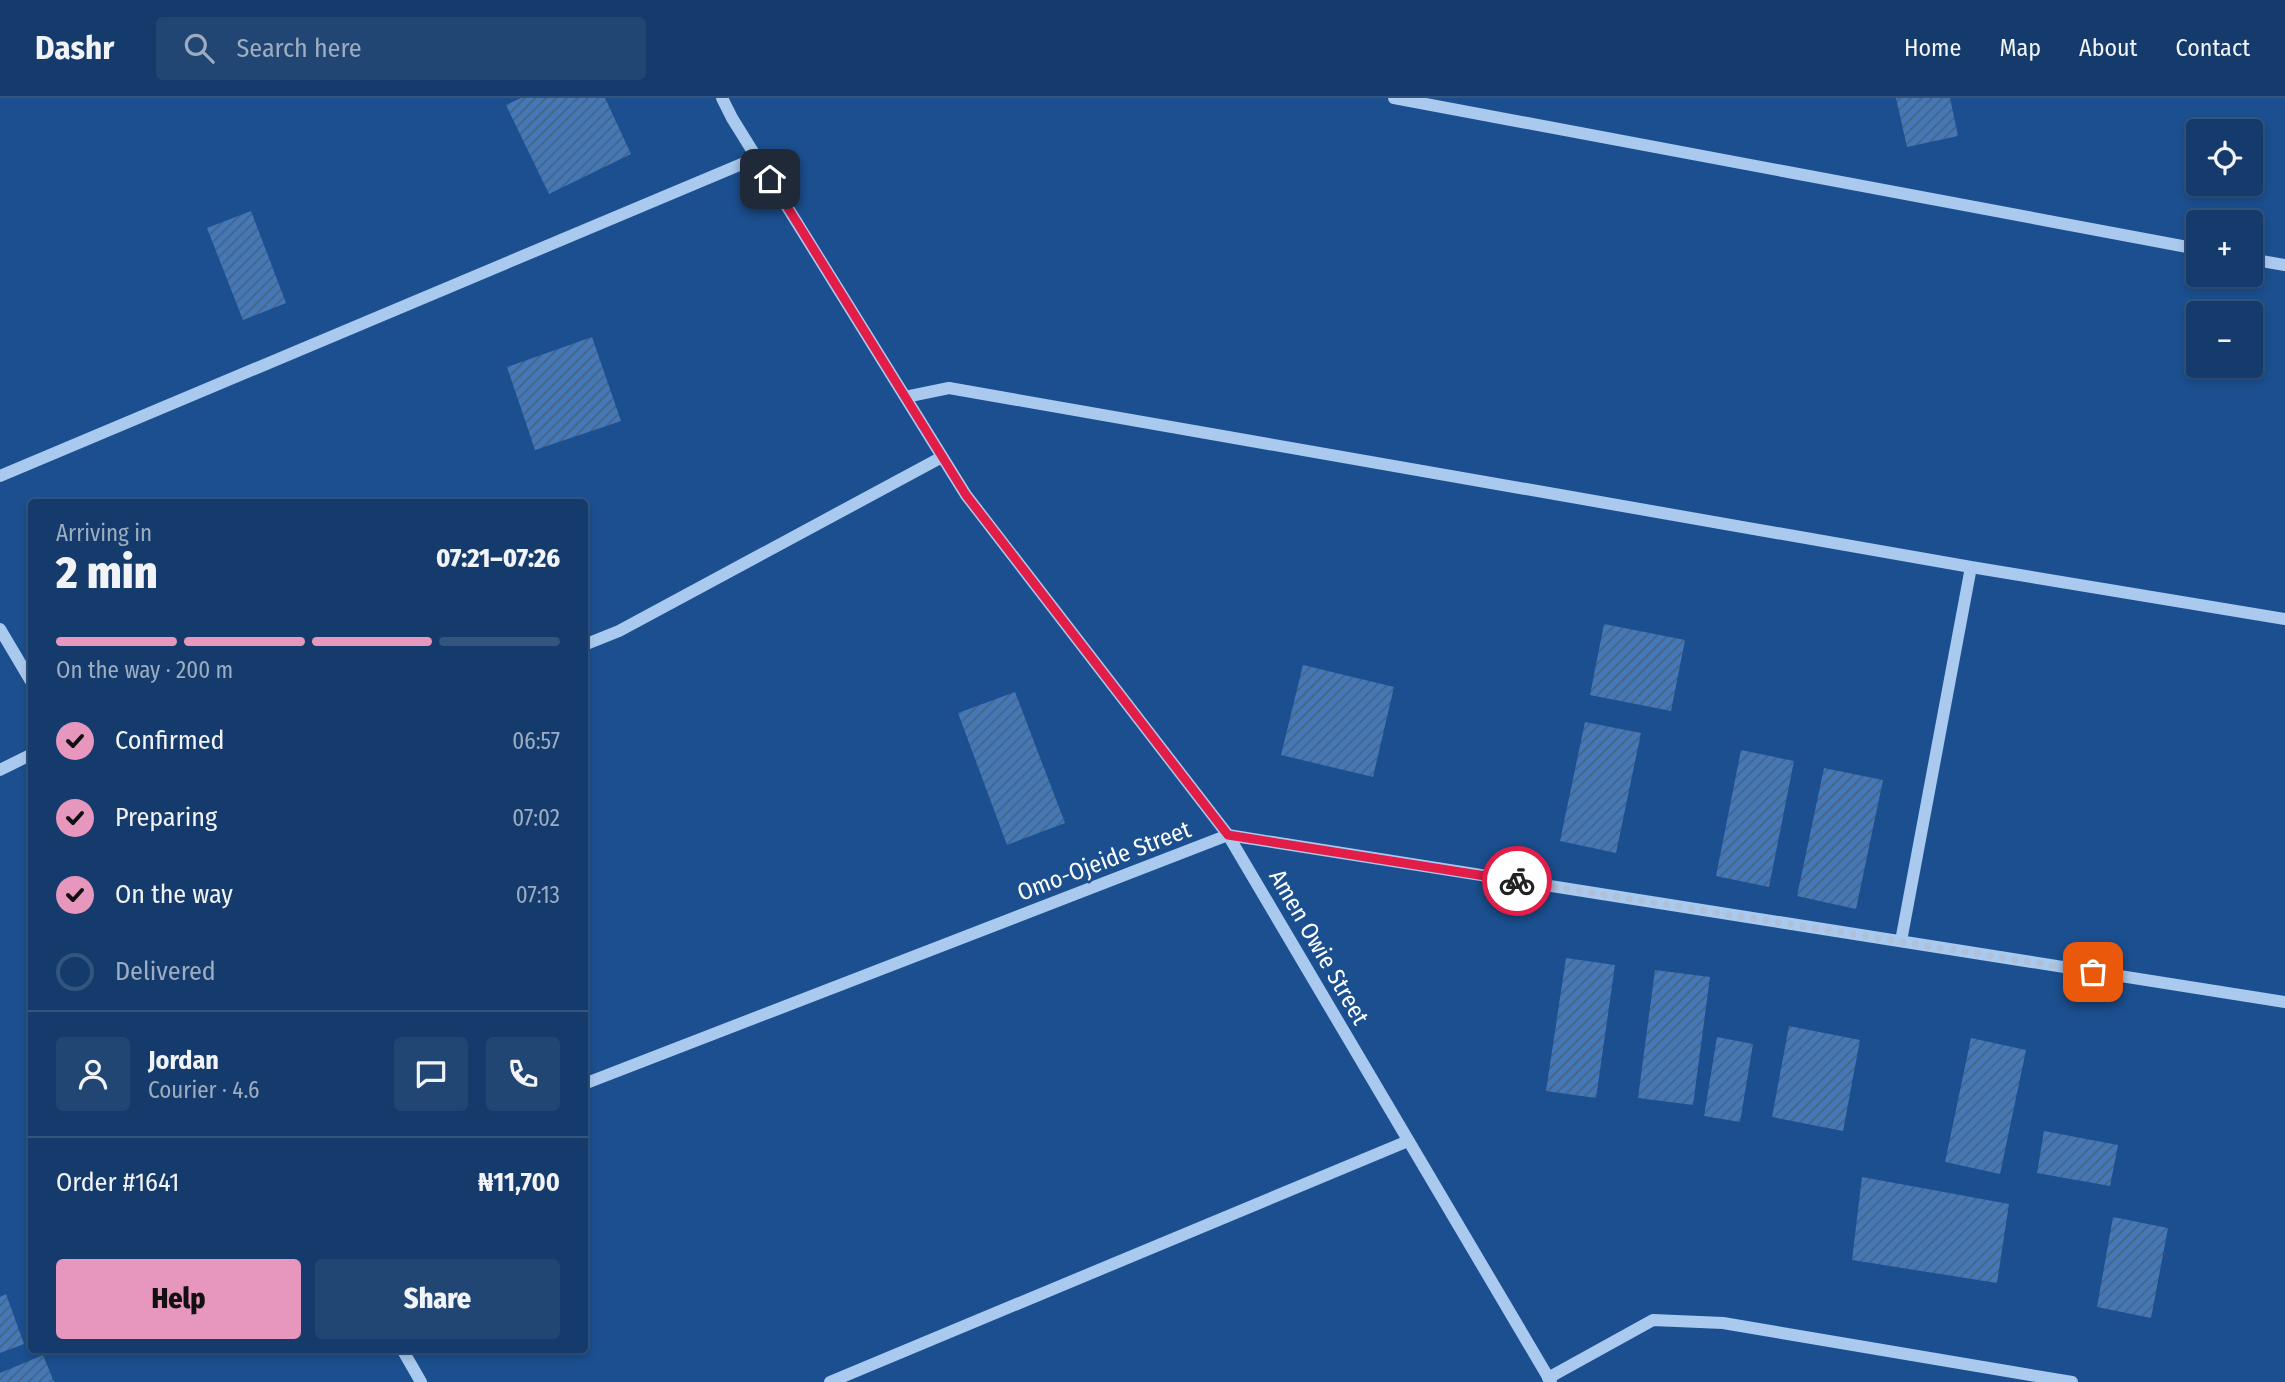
<!DOCTYPE html>
<meta charset="utf-8">
<style>
:root{--surface:#143b6b;--page:#214673;--text:#f1f3f6;--muted:#9dadc1;--line:#33557e;--accent:#e797bd}
body{margin:0;font-family:"Fira Sans Condensed",sans-serif;background:var(--page);color:var(--text);height:100vh;display:flex;flex-direction:column;font-size:26px;white-space:nowrap}
*{box-sizing:border-box;margin:0}
p{font-size:23px;color:var(--muted)}
.icon{flex:none;width:38px;height:38px;fill:none;stroke:currentColor;stroke-width:2;stroke-linecap:round;stroke-linejoin:round}
.map{position:relative;flex:1;overflow:hidden}
.details{position:absolute;left:28px;top:401px;width:560px;height:854px;display:flex;flex-direction:column;background:var(--surface);border-radius:7px;box-shadow:0 4px 10px #0003,0 0 0 2px var(--line)}
.details>*{flex:none}
.tools{position:absolute;left:2186px;top:21px;display:grid;gap:14px}
.tools a{display:grid;place-items:center;width:77px;height:77px;border-radius:7px;background:var(--surface);box-shadow:0 4px 10px #0003,0 0 0 2px var(--line);font-size:35px}
.pin{position:absolute;display:grid;place-items:center;width:60px;height:60px;color:#fff;margin:-30px;border-radius:14px;box-shadow:0 4px 10px #0006}
.courier{position:absolute;display:grid;place-items:center;width:70px;height:70px;margin:-35px;border:5px solid #e11d48;border-radius:50%;background:#fff;color:#222;box-shadow:0 2px 9px #0007}
.overview em{font-style:normal;font-weight:800}
.overview div{display:flex;flex-direction:column-reverse}
.overview{display:flex;align-items:center;justify-content:space-between;height:119px;padding:0 28px}
h1{font-size:46px;font-weight:800;line-height:52px}
.bar{display:grid;grid-template-columns:repeat(4,1fr);gap:10px 7px;align-content:center;height:84px;padding:0 28px}
.bar i{height:9px;border-radius:5px;background:var(--line)}
.bar .on{background:var(--accent)}
.bar p{grid-column:span 4}
.line{display:flex;align-items:center;gap:18px;padding:0 28px;border-top:2px solid var(--line)}
.line div{flex:1}
.round{display:grid;place-items:center;flex:none;width:74px;height:74px;border-radius:7px;background:var(--page)}
ol{padding:0 28px;list-style:none}
li{display:flex;align-items:center;gap:21px;height:77px}
li p{margin-inline-start:auto}
li .icon{padding:7px;border-radius:50%;background:var(--accent);color:#111;stroke-width:4}
li:last-child{color:var(--muted)}
li i{width:38px;height:38px;border:4px solid var(--line);border-radius:50%}
.cta{display:flex;gap:14px;margin-top:auto;padding:14px 28px}
.cta a{flex:1;height:80px;border-radius:7px;background:var(--accent);color:#111;font-size:28px;font-weight:800;line-height:80px;text-align:center}
.cta a+a{background:var(--page);color:var(--text)}
header{display:flex;align-items:center;gap:42px;box-sizing:border-box;height:98px;padding:0 35px;background:var(--surface);border-bottom:2px solid var(--line)}
header strong{font-size:33px}
nav{display:flex;gap:38px;margin-inline-start:auto;font-size:24px}
.search{width:490px;height:63px;background:var(--page);display:flex;align-items:center;gap:18px;box-sizing:border-box;padding:0 24px;border-radius:7px;color:var(--muted);font-size:26px}
.map>svg:first-child{display:block}
</style>
<header>
<strong>Dashr</strong>
<div class="search"><svg class="icon" aria-label="search" viewBox="0 0 24 24"><circle cx="10" cy="10" r="6"/><path d="M15 15l6 6"/></svg>Search here</div>
<nav><a>Home</a><a>Map</a><a>About</a><a>Contact</a></nav>
</header>
<div class="map">
<svg width="2285" height="1284" viewBox="0 0 2285 1284">
<defs>
<pattern id="building-hatch" width="6" height="6" patternUnits="userSpaceOnUse" patternTransform="scale(1.75)"><rect width="6" height="6" fill="#4478b7"/><path d="M-1 1l2-2M0 6l6-6M5 7l2-2" fill="none" stroke="#486282"/></pattern>
</defs>
<rect width="100%" height="100%" fill="#1b4f8f"/>
<path fill="url(#building-hatch)" d="M521,0H605L631,56L549,96L506,7Z
M1896,0H1950L1958,38L1907,49Z
M251,113L286,205L243,222L207,130Z
M592,239L621,323L535,352L507,269Z
M1604,526L1685,542L1671,613L1590,597Z
M1303,567L1394,589L1373,679L1281,657Z
M1015,594L1065,725L1007,747L958,615Z
M1585,624L1641,635L1616,755L1560,743Z
M1741,652L1794,663L1769,789L1716,778Z
M1824,670L1883,682L1856,811L1797,798Z
M1566,860L1615,867L1596,1000L1546,993Z
M1655,872L1710,879L1693,1007L1638,1000Z
M1789,928L1860,942L1843,1033L1772,1019Z
M1717,939L1753,946L1740,1024L1704,1018Z
M1971,940L2026,952L2000,1076L1945,1064Z
M2044,1033L2118,1047L2110,1088L2037,1075Z
M1862,1079L2009,1106L1997,1185L1852,1162Z
M2113,1119L2168,1130L2151,1220L2097,1209Z
M6,1196L24,1246L0,1255V1199Z
M43,1257L54,1284H0V1275Z"/>
<g fill="none" stroke-linecap="round" stroke-linejoin="round">
<path stroke="#a9c9ee" stroke-width="12" d="M722,0L732,20L966,397L1228,737L1551,1284
M1394,0L2198,151
M2250,161L2285,167
M905,299L949,290L1971,469L2285,521
M0,378L756,60
M0,531L32,585
M584,547L619,533L942,359
M0,672L32,656
M1901,843L1971,469
M584,986L1228,737L2285,904
M402,1251L421,1284
M1548,1280L1653,1222L1723,1225L2072,1284
M830,1284L1408,1043"/>
</g>
<g fill="none" stroke-linecap="round" stroke-linejoin="round">
<path stroke="#afc1d8" stroke-width="7" stroke-dasharray="0 12.6" d="M1517,783L2093,874"/>
<path stroke="#e11d48" stroke-width="9" d="M770,81L966,397L1228,737L1517,783"/>
</g>
<g text-anchor="middle" stroke-width="5" stroke-linejoin="round" paint-order="stroke">
<g font-size="24" fill="#fff" stroke="#1b4f8f">
<text transform="translate(1104 763) rotate(-21)" y="8">Omo-Ojeide Street</text>
<text transform="translate(1319 849) rotate(60)" y="8">Amen Owie Street</text>
</g>
</g>
</svg>
<div class="tools">
<a><svg class="icon" aria-label="locate" viewBox="0 0 24 24"><circle cx="12" cy="12" r="6"/><path d="M12 2v4M12 18v4M2 12h4M18 12h4"/></svg></a>
<a>+</a>
<a>−</a>
</div>
<div class="pin" style="left:2093px;top:874px;background:#ea580c"><svg class="icon" aria-label="bag" viewBox="0 0 24 24"><path d="M5 8h14l-1 12H6zM9 8a3 3 0 0 1 6 0"/></svg></div>
<div class="pin" style="left:770px;top:81px;background:#1f2937"><svg class="icon" aria-label="home" viewBox="0 0 24 24"><path d="M3 11l9-7 9 7M6 9v11h12V9"/></svg></div>
<div class="courier" style="left:1517px;top:783px"><svg class="icon" aria-label="bike" viewBox="0 0 24 24"><circle cx="6" cy="16" r="4"/><circle cx="18" cy="16" r="4"/><path d="M6 16l4-8h5l3 8M10 8l3 8H6M13 5h3"/></svg></div>
<section class="details">
<div class="overview"><div><h1>2 min</h1><p>Arriving in</p></div><em>07:21–07:26</em></div>
<div class="bar"><i class="on"></i><i class="on"></i><i class="on"></i><i></i><p>On the way · 200 m</p></div>
<ol>
<li><svg class="icon" aria-label="check" viewBox="0 0 24 24"><path d="M5 12l5 5 9-10"/></svg>Confirmed<p>06:57</p></li>
<li><svg class="icon" aria-label="check" viewBox="0 0 24 24"><path d="M5 12l5 5 9-10"/></svg>Preparing<p>07:02</p></li>
<li><svg class="icon" aria-label="check" viewBox="0 0 24 24"><path d="M5 12l5 5 9-10"/></svg>On the way<p>07:13</p></li>
<li><i></i>Delivered</li>
</ol>
<div class="line" style="height:126px"><a class="round"><svg class="icon" aria-label="person" viewBox="0 0 24 24"><circle cx="12" cy="8" r="4"/><path d="M4 21q1-7 8-7t8 7"/></svg></a><div><b>Jordan</b><p>Courier · 4.6</p></div><a class="round"><svg class="icon" aria-label="chat" viewBox="0 0 24 24"><path d="M4 5h16v11H9l-5 4z"/></svg></a><a class="round"><svg class="icon" aria-label="phone" viewBox="0 0 24 24"><path d="M5 4h4l2 5-3 2q2 4 5 5l2-3 5 2v4C11 20 4 13 5 4z"/></svg></a></div>
<div class="line" style="height:91px"><div>Order #1641</div><b>₦11,700</b></div>
<div class="cta"><a>Help</a><a>Share</a></div>
</section>
</div>
